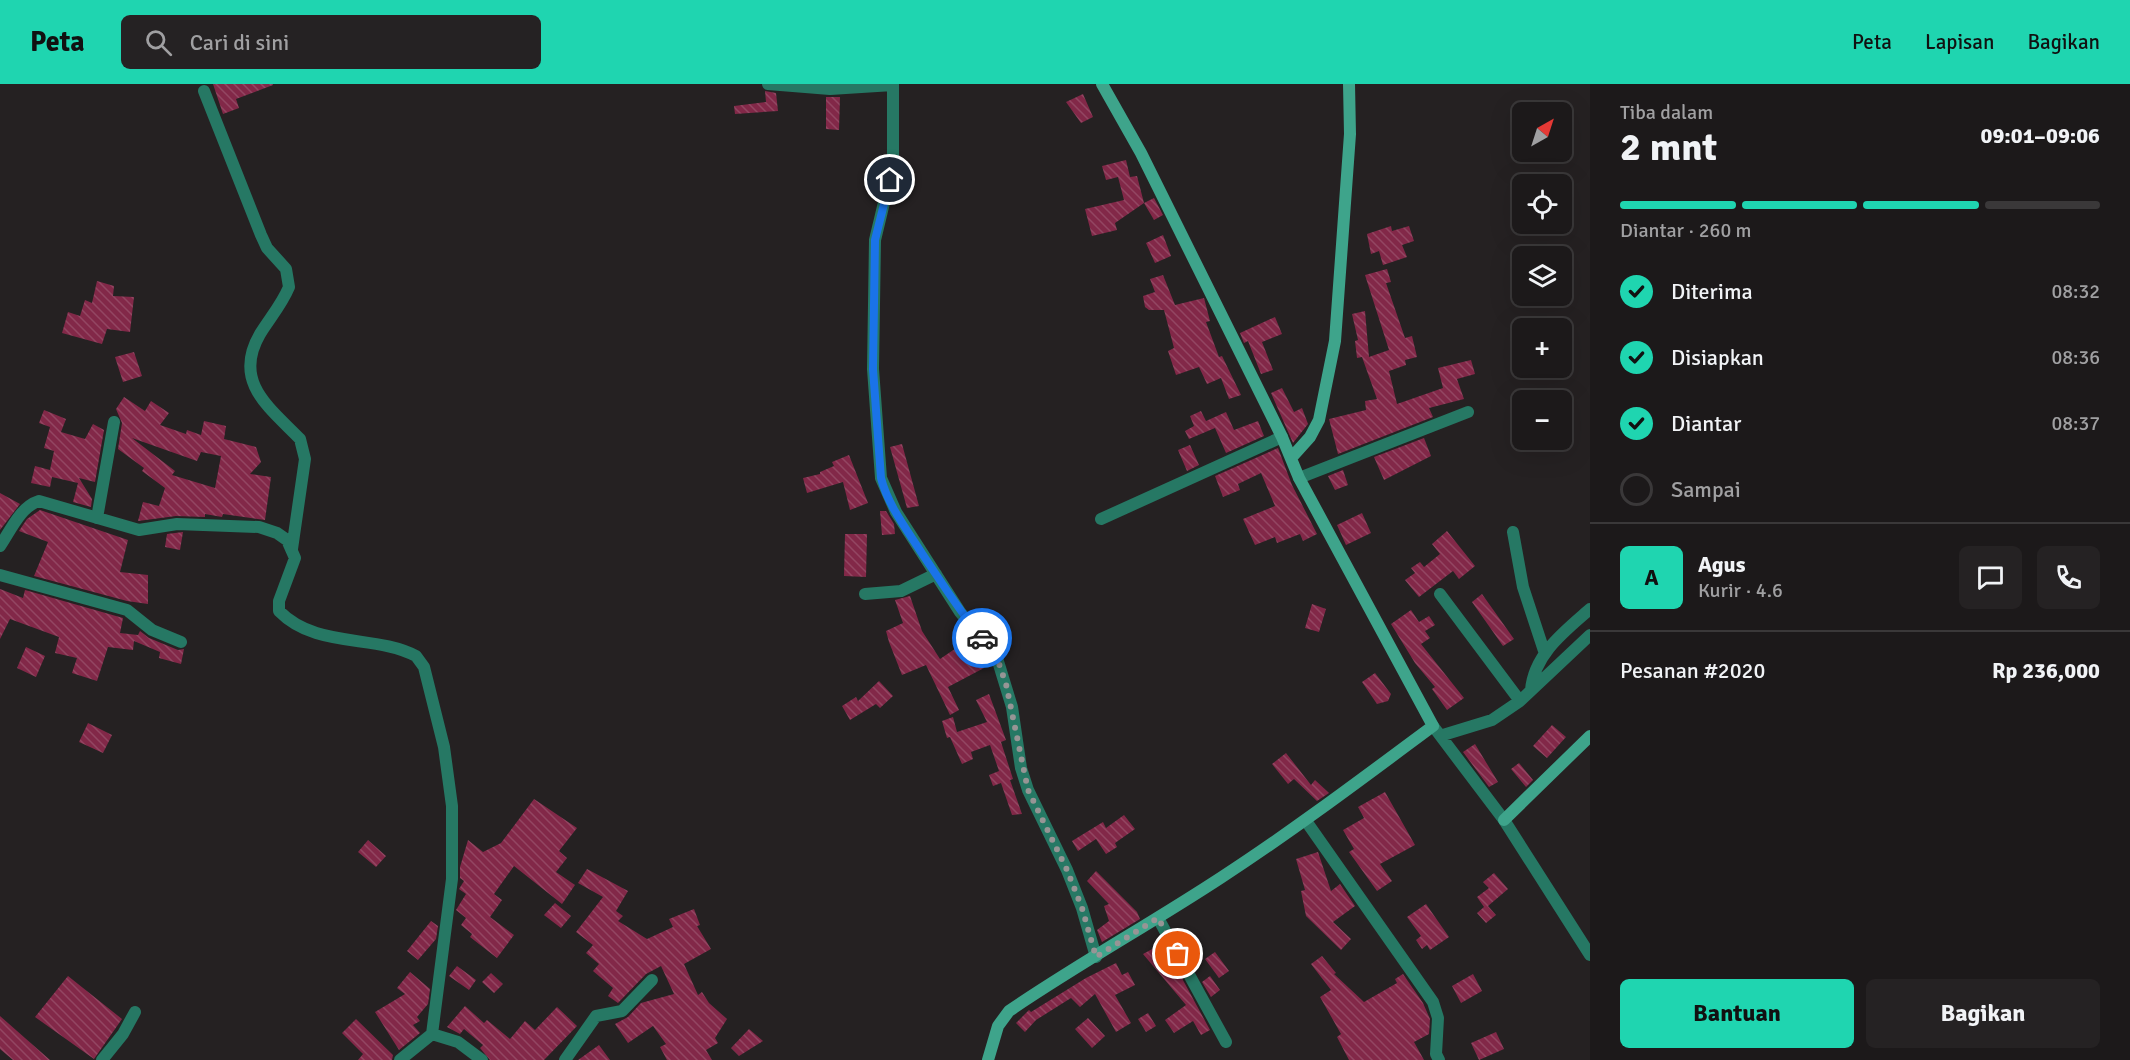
<!DOCTYPE html>
<html lang="id">
<meta charset="utf-8">
<style>
:root{--surface:#1c191a;--page:#252223;--text:#f1f3f6;--muted:#a0a0a2;--line:#3a3839;--accent:#1fd5b0}
body{margin:0;font-family:Signika,sans-serif;background:var(--page);color:var(--text);height:100vh;display:flex;flex-direction:column;font-size:22px;white-space:nowrap}
*{box-sizing:border-box;margin:0}
p{font-size:20px;color:var(--muted)}
.icon{flex:none;width:33px;height:33px;fill:none;stroke:currentColor;stroke-width:2;stroke-linecap:round;stroke-linejoin:round}
.map{position:relative;flex:1;overflow:hidden}
.panel{display:flex;flex-direction:column;background:var(--surface);width:540px}
.panel>*{flex:none}
.needle{width:39px;rotate:39deg}
.fabs{position:absolute;left:1512px;top:18px;display:grid;gap:12px}
.fabs a{display:grid;place-items:center;width:60px;height:60px;border-radius:9px;background:var(--surface);box-shadow:0 6px 24px #0002,0 0 0 2px var(--line);font-size:30px}
.pin{position:absolute;display:grid;place-items:center;width:51px;height:51px;color:#fff;margin:-26px;border:3px solid #fff;border-radius:50%;box-shadow:0 2px 6px #0007}
.courier{position:absolute;display:grid;place-items:center;width:60px;height:60px;margin:-30px;border:4px solid #1a73e8;border-radius:50%;background:#fff;color:#222;box-shadow:0 2px 8px #0007}
.head em{font-style:normal;font-weight:700}
.head div{display:flex;flex-direction:column-reverse}
.head{display:flex;align-items:center;justify-content:space-between;height:102px;padding:0 30px}
h1{font-size:39px;font-weight:700;line-height:45px}
.bar{display:grid;grid-template-columns:repeat(4,1fr);gap:9px 6px;align-content:center;height:72px;padding:0 30px}
.bar i{height:8px;border-radius:4px;background:var(--line)}
.bar .on{background:var(--accent)}
.bar p{grid-column:span 4}
.line{display:flex;align-items:center;gap:15px;padding:0 30px;border-top:2px solid var(--line)}
.line div{flex:1}
.round{display:grid;place-items:center;flex:none;width:63px;height:63px;border-radius:9px;background:var(--page)}
ol{padding:0 30px;list-style:none}
li{display:flex;align-items:center;gap:18px;height:66px}
li p{margin-inline-start:auto}
li .icon{padding:6px;border-radius:50%;background:var(--accent);color:#111;stroke-width:4}
li:last-child{color:var(--muted)}
li i{width:33px;height:33px;border:3px solid var(--line);border-radius:50%}
.primary-button{display:flex;gap:12px;margin-top:auto;padding:12px 30px}
.primary-button a{flex:1;height:69px;border-radius:9px;background:var(--accent);color:#111;font-size:24px;font-weight:700;line-height:69px;text-align:center}
.primary-button a+a{background:var(--page);color:var(--text)}
header{display:flex;align-items:center;gap:36px;box-sizing:border-box;height:84px;padding:0 30px;background:var(--accent);color:#111}
header strong{font-size:28px}
nav{display:flex;gap:33px;margin-inline-start:auto;font-size:21px}
.search{width:420px;height:54px;background:var(--page);display:flex;align-items:center;gap:15px;box-sizing:border-box;padding:0 21px;border-radius:9px;color:var(--muted);font-size:22px}
main{display:flex;flex:1;min-height:0}
.map>svg:first-child{display:block}
</style>
<header>
<strong>Peta</strong>
<div class="search"><svg class="icon" aria-label="search" viewBox="0 0 24 24"><circle cx="10" cy="10" r="6"/><path d="M15 15l6 6"/></svg>Cari di sini</div>
<nav><a>Peta</a><a>Lapisan</a><a>Bagikan</a></nav>
</header>
<main>
<div class="map">
<svg width="1590" height="976" viewBox="0 0 1590 976">
<defs>
<pattern id="building-back-hatch" width="6" height="6" patternUnits="userSpaceOnUse" patternTransform="scale(1.5)"><rect width="6" height="6" fill="#822848"/><path d="M-1 5l2 2M0 0l6 6M5-1l2 2" fill="none" stroke="#934662"/></pattern>
</defs>
<rect width="100%" height="100%" fill="#252122"/>
<path fill="url(#building-back-hatch)" fill-rule="evenodd" d="M213,0H273V1L236,15L239,24L223,30Z
M765,7L776,9L778,27L735,30L734,22L766,18Z
M1083,10L1093,33L1081,39L1066,18Z
M826,13H840L839,46L826,45Z
M1126,76L1130,93L1137,92L1144,119L1115,139L1117,146L1092,152L1085,125L1124,116L1118,93L1106,96L1102,82Z
M1154,114L1163,131L1154,136L1144,119Z
M1391,142L1392,147L1409,142L1414,157L1402,161L1407,173L1383,181L1379,167L1371,170L1367,150Z
M1163,151L1171,172L1155,179L1146,159Z
M1387,185L1391,198L1386,199L1405,254L1412,252L1417,273L1405,276L1406,281L1389,287L1397,320L1443,304L1438,284L1471,276L1475,290L1457,295L1464,315L1429,324L1433,333L1338,370L1329,335L1366,326L1365,317L1377,315L1362,273L1357,274L1355,257L1358,256L1352,230L1365,227L1369,273L1389,266L1365,191Z
M1163,191L1175,221L1204,214L1210,237L1206,238L1219,273L1222,272L1241,311L1229,315L1221,294L1207,300L1199,283L1176,291L1168,267L1174,264L1164,226H1149L1145,223L1143,212L1155,208L1150,195Z
M97,197L114,202L113,212L134,213L130,248L107,245L102,260L62,249L68,228L80,232L85,216L92,219Z
M1275,233L1282,250L1262,258L1273,286L1261,290L1248,257L1244,259L1240,249Z
M134,268L142,292L123,298L115,273Z
M1282,304L1294,328L1302,324L1308,340L1293,359L1271,309Z
M124,313L145,327L151,317L169,329L160,341L186,350L187,346L201,351L204,337L226,342L224,355L256,363L261,378L250,390L271,393L265,436L223,430L222,433L205,430V433L176,432L138,437L143,418L159,422L165,404L142,387L144,384L118,365L122,339L116,325ZM132,354L197,377L201,368L221,372L215,404L172,391L175,387Z
M44,326L66,335L61,348L85,355L93,340L104,346L95,398L79,394L92,415L91,423L73,418L78,399L52,393L50,403L31,399L35,382L50,386L54,367L44,364L50,343L39,339Z
M1201,327L1206,337L1226,328L1234,346L1258,337L1264,352L1226,369L1215,344L1189,355L1185,347L1194,342L1190,332Z
M1424,354L1431,372L1384,396L1374,373Z
M902,360L919,422L907,424L890,363Z
M1190,361L1199,381L1187,387L1178,366Z
M1278,364L1292,401L1317,450L1303,457L1300,450L1277,459L1275,453L1255,461L1243,435L1275,422L1261,389L1238,400L1240,406L1223,413L1215,392Z
M849,371L868,419L850,426L843,398L807,409L803,394L820,390V388L834,382L832,378Z
M1343,386L1348,401L1335,406L1328,392Z
M0,409L20,420L0,446Z
M40,426L128,456L120,488L148,491V520L127,517L34,492L48,458L19,447L27,435Z
M880,427H886L894,440L895,450L882,451Z
M1362,429L1371,449L1346,461L1337,441Z
M1447,447L1475,482L1459,495L1453,487L1419,513L1405,496L1415,489L1411,484L1420,478L1424,483L1440,470L1432,460Z
M183,448L180,466L165,463L167,450Z
M845,450H867L866,493L844,492Z
M0,505L23,514L25,506L123,534L120,549L138,551L140,547L149,554L178,566L184,565L181,580L159,574L160,568L134,557L133,566L108,563L97,597L72,589L77,574L55,569L59,553L10,535L0,555Z
M1482,510L1514,555L1503,562L1472,518Z
M910,512L922,547L940,575L968,556L984,584L948,603L959,626L950,631L926,581L902,591L889,558L886,547L903,539L895,516Z
M1312,520L1326,525L1319,548L1305,544Z
M1411,526L1419,538L1429,532L1435,541L1425,547L1430,554L1421,560L1464,614L1447,626L1432,605L1435,603L1415,579L1391,540Z
M26,563L45,572L36,593L17,584Z
M1375,589L1391,610L1388,617L1377,620L1362,598Z
M879,597L893,612L880,624L876,620L850,636L842,622L856,613L858,617Z
M989,610L1006,656L1001,658L1013,695L1010,696L1022,730L1012,731L1001,699L993,702L989,691L999,687L990,661L971,668L973,675L962,680L950,653L947,654L942,637L953,633L957,648L987,638L976,616Z
M88,639L112,651L103,669L79,658Z
M1552,641L1566,653L1547,674L1533,662Z
M1475,660L1498,698L1489,703L1463,668Z
M1286,669L1311,701L1315,696L1329,709L1317,717L1294,695L1288,700L1272,680Z
M1519,679L1533,696L1526,703L1511,685Z
M1385,708L1415,761L1380,780L1392,797L1377,807L1349,768L1354,765L1343,746L1364,734L1358,723Z
M534,715L577,744L559,767L567,774L556,788L575,801L562,820L514,782L494,810L502,816L490,833L514,851L497,874L470,853L472,850L461,841L466,834L456,826L466,810L459,805L464,797L460,794V783L468,756L483,768L501,759Z
M1124,731L1135,745L1115,759L1117,763L1106,770L1096,755L1078,767L1072,757L1103,738L1106,744Z
M368,756L386,772L376,783L358,768Z
M1318,768L1331,807L1340,800L1355,822L1333,838L1351,855L1341,866L1306,832L1301,807L1305,806L1296,775Z
M587,785L628,807L616,827L623,832L618,837L647,855L673,843L669,835L694,825L700,841L697,842L711,865L684,880L698,911L702,908L709,919L727,935L715,954L718,959L706,966L712,976H667L660,963L666,960L653,942L628,959L615,940L628,933L641,919L674,910L661,882L646,890L618,919L608,912L613,904L593,887L599,880L586,869L593,861L576,848L603,813L578,799Z
M1096,787L1137,828L1140,835L1102,858L1097,846L1109,837L1104,822L1109,820L1087,797Z
M1494,789L1508,805L1488,822L1496,831L1486,839L1477,829L1484,823L1477,813L1489,804L1483,798Z
M555,819L571,832L561,844L544,831Z
M1426,820L1449,853L1430,866L1427,861L1422,865L1416,856L1421,852L1407,833Z
M431,837L438,842L436,855L418,876L407,867Z
M1156,863H1165L1210,946L1201,951L1193,937L1174,949L1165,936L1186,921L1143,870Z
M1215,868L1229,887L1219,894L1205,875Z
M1322,872L1336,889L1334,890L1364,918L1397,899L1395,895L1403,890L1423,919L1430,935L1429,950L1414,958L1424,976H1349L1337,953L1341,950L1320,913L1331,906L1311,880Z
M1116,879L1122,891L1128,888L1135,901L1115,911L1131,939L1116,948L1095,910L1080,923L1071,914L1036,936L1025,948L1016,939L1029,926L1031,928L1086,894Z
M457,882L476,896L469,906L449,892Z
M410,888L430,905L428,920L417,933L420,937L413,941L420,949L399,966L375,928L405,910L397,904Z
M491,889L503,900L494,909L482,898Z
M1473,890L1482,907L1461,919L1452,902Z
M68,892L122,935L94,975L35,933Z
M1210,892L1220,906L1211,913L1202,898Z
M465,922L484,939L487,936L510,955L525,937L535,946L557,923L577,942L544,976H490L480,964L483,961L464,945L460,950L447,943Z
M1148,929L1156,942L1146,948L1138,935Z
M0,932L50,976H13L0,965Z
M1088,934L1105,952L1092,964L1075,945Z
M356,935L393,971L392,976H358L363,970L342,949Z
M749,945L763,957L739,972L731,964Z
M1496,948L1504,965L1479,976L1471,959Z
M599,961L610,976H578Z"/>
<g fill="none" stroke-linecap="round" stroke-linejoin="round">
<path stroke="#267864" stroke-width="12" d="M768,0L830,5L893,1
M893,0V81L875,156L873,285L881,394L896,428L960,528L997,574L1012,623L1021,684L1028,706L1067,786L1082,824L1096,873
M204,7L261,151L267,164L286,185L289,203C282,220 270,234 260,250C232,298 270,324 300,355L305,375L292,465
M1299,394L1468,328
M97,434L114,338
M1101,435L1282,353
M1513,448L1523,503L1545,570
M0,462C11,446 20,423 39,417L139,446L177,440L259,443L277,449L287,456L295,474L279,517V527C316,565 375,550 416,572L424,583L444,663L452,722V795L432,950
M0,491L127,526L152,546L181,558
M865,510L901,507L936,490
M1440,510L1520,617
M1531,606C1534,570 1565,547 1590,525
M1433,642L1504,736L1590,871
M1443,651L1492,636L1520,617L1590,551
M1306,737L1433,918L1438,934L1436,970L1439,976
M1158,834L1226,958
M102,976L123,950L135,928
M400,976L432,950L458,958L482,976
M565,976L596,932L622,927L652,896"/>
<path stroke="#3ea48b" stroke-width="12" d="M1292,373L1310,353L1319,336L1335,257L1350,50L1349,0
M1504,736L1590,652
M988,976L998,942L1009,927C1078,880 1152,839 1222,793C1294,746 1363,694 1433,642L1299,394L1282,353L1141,69L1102,0"/>
</g>
<g fill="none" stroke-linecap="round" stroke-linejoin="round">
<path stroke="#979595" stroke-width="6" stroke-dasharray="0 10.8" d="M982,554L997,574L1006,600L1028,706L1067,786L1082,824L1096,873L1158,834L1178,870"/>
<path stroke="#1a73e8" stroke-width="8" d="M890,96L875,156L873,285L881,394C888,422 908,447 923,471C942,499 960,528 982,554"/>
</g>
</svg>
<div class="fabs">
<a><svg class="needle" viewBox="-14 -14 28 28"><path d="M0-13l5 13h-10z" fill="#e53935"/><path d="M0 13l5-13h-10z" fill="#a0a0a2"/></svg></a>
<a><svg class="icon" aria-label="locate" viewBox="0 0 24 24"><circle cx="12" cy="12" r="6"/><path d="M12 2v4M12 18v4M2 12h4M18 12h4"/></svg></a>
<a><svg class="icon" aria-label="layers" viewBox="0 0 24 24"><path d="M12 4l9 5-9 5-9-5zM3 14l9 5 9-5"/></svg></a>
<a>+</a>
<a>−</a>
</div>
<div class="pin" style="left:1178px;top:870px;background:#ea580c"><svg class="icon" aria-label="bag" viewBox="0 0 24 24"><path d="M5 8h14l-1 12H6zM9 8a3 3 0 0 1 6 0"/></svg></div>
<div class="pin" style="left:890px;top:96px;background:#1f2937"><svg class="icon" aria-label="home" viewBox="0 0 24 24"><path d="M3 11l9-7 9 7M6 9v11h12V9"/></svg></div>
<div class="courier" style="left:982px;top:554px"><svg class="icon" aria-label="car" viewBox="0 0 24 24"><path d="M5 17H2v-5l4-1 3-4h7l3 4 3 1v5h-3M9 17h6M6 11h13"/><circle cx="7" cy="17" r="2"/><circle cx="17" cy="17" r="2"/></svg></div>
</div>
<section class="panel">
<div class="head"><div><h1>2 mnt</h1><p>Tiba dalam</p></div><em>09:01–09:06</em></div>
<div class="bar"><i class="on"></i><i class="on"></i><i class="on"></i><i></i><p>Diantar · 260 m</p></div>
<ol>
<li><svg class="icon" aria-label="check" viewBox="0 0 24 24"><path d="M5 12l5 5 9-10"/></svg>Diterima<p>08:32</p></li>
<li><svg class="icon" aria-label="check" viewBox="0 0 24 24"><path d="M5 12l5 5 9-10"/></svg>Disiapkan<p>08:36</p></li>
<li><svg class="icon" aria-label="check" viewBox="0 0 24 24"><path d="M5 12l5 5 9-10"/></svg>Diantar<p>08:37</p></li>
<li><i></i>Sampai</li>
</ol>
<div class="line" style="height:108px"><b class="round" style="background:var(--accent);color:#111">A</b><div><b>Agus</b><p>Kurir · 4.6</p></div><a class="round"><svg class="icon" aria-label="chat" viewBox="0 0 24 24"><path d="M4 5h16v11H9l-5 4z"/></svg></a><a class="round"><svg class="icon" aria-label="phone" viewBox="0 0 24 24"><path d="M5 4h4l2 5-3 2q2 4 5 5l2-3 5 2v4C11 20 4 13 5 4z"/></svg></a></div>
<div class="line" style="height:78px"><div>Pesanan #2020</div><b>Rp 236,000</b></div>
<div class="primary-button"><a>Bantuan</a><a>Bagikan</a></div>
</section>
</main>
